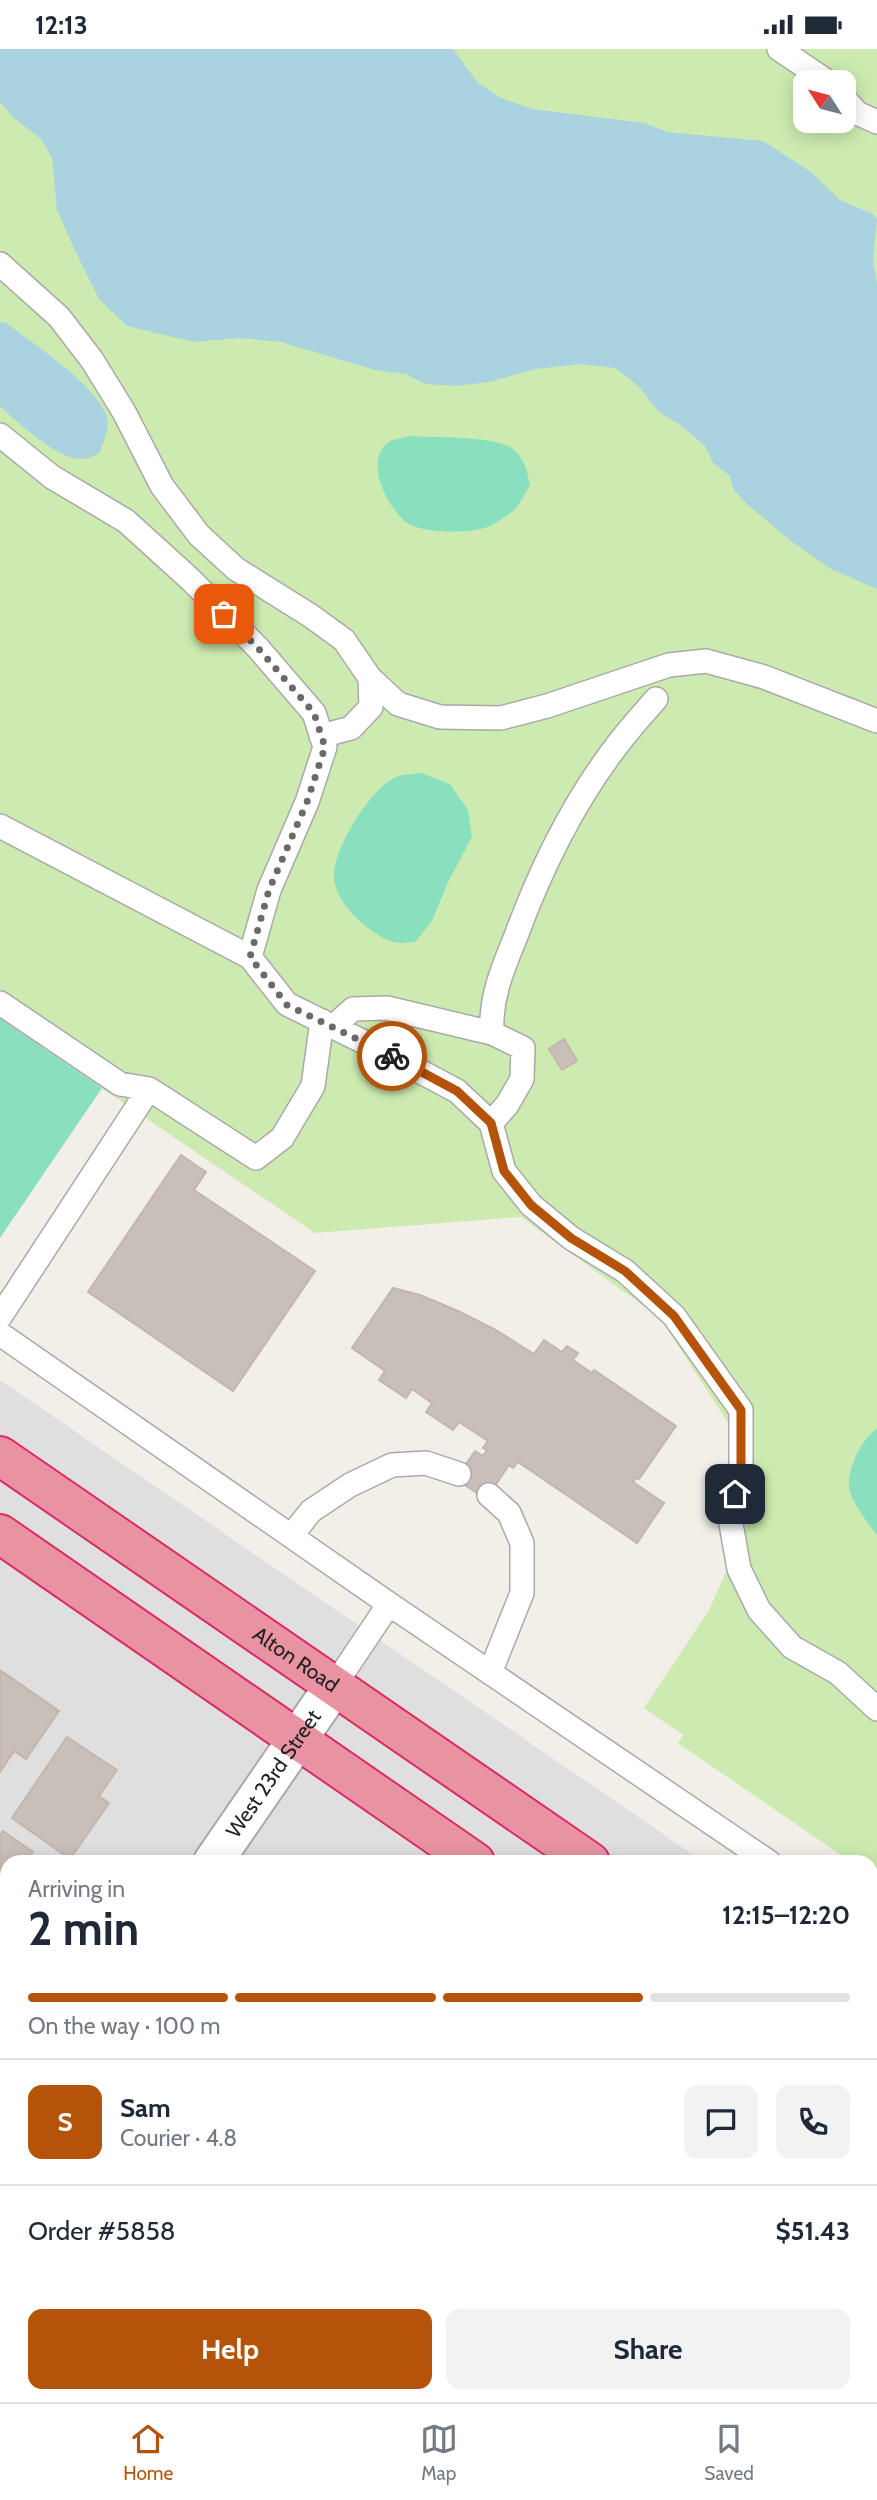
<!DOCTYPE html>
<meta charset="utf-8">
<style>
:root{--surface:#fff;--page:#f2f2f3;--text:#1f2937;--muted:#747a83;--line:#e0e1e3;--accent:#b45309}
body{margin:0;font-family:Cabin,sans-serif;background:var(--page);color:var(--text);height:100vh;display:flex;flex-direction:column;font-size:26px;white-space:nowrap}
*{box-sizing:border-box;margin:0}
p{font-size:23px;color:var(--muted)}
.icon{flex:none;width:38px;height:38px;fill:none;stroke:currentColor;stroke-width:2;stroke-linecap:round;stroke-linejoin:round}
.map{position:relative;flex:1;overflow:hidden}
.sheet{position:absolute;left:0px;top:1806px;width:878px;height:548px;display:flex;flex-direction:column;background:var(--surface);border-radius:21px 21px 0 0;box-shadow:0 4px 18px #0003}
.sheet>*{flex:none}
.needle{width:46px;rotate:306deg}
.fabs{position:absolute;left:793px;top:21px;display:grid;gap:14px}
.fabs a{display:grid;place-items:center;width:63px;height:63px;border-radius:14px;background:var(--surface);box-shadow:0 4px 18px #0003;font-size:35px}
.pin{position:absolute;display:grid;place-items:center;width:60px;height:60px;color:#fff;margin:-30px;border-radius:14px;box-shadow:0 4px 10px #0006}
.courier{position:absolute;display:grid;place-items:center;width:70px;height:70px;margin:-35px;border:5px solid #b45309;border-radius:50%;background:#fff;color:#222;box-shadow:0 2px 9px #0007}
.overview em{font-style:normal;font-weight:700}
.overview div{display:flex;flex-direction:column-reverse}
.overview{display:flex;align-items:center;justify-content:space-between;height:119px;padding:0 28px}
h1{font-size:46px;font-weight:700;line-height:52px}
.bar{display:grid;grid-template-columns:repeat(4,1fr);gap:10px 7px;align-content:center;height:84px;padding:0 28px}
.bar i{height:9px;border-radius:5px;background:var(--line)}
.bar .on{background:var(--accent)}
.bar p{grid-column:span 4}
.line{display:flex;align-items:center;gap:18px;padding:0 28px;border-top:2px solid var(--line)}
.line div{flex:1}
.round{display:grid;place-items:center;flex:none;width:74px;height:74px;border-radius:14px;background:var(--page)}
.button{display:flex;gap:14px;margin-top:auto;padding:14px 28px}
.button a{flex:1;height:80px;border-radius:14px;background:var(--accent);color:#fff;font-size:28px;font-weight:700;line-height:80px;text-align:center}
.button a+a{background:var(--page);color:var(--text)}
.status{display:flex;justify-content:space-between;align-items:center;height:49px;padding:0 35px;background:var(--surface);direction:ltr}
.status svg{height:19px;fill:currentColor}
.tabs{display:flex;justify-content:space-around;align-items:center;height:98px;border-top:2px solid var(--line);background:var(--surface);font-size:19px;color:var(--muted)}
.tabs a{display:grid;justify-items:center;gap:4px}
.tabs .on{color:var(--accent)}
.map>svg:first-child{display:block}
</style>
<div class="status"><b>12:13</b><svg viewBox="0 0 49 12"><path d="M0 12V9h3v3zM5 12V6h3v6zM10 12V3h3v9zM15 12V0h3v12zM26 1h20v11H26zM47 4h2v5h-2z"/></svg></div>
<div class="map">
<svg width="877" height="2353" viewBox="0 0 877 2353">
<rect width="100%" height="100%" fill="#f2efe9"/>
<path fill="#e0dfdf" d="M0,1331L704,1813H7V2347H872V1928L877,1932V2353H0Z"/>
<path fill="#cdebb0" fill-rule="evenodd" d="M0,0H877V1831L872,1827V1813H851L678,1694L683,1686L644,1659L709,1561L766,1432L660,1269L521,1168L315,1184L0,970ZM805,33H844V72H805Z"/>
<path fill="#88e0be" d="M410,387C434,389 498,386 514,401C525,411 527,422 530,436C525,444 520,456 513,462C506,468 497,473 490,477C472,485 421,485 406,473C387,458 363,411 389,393C394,390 404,389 410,387Z
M421,724L450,735L468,761L472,788L448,833L432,872L415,893C408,893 399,895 393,893C369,885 330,851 334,822C337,795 370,741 394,729C401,725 413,725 421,724Z
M0,970L102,1039L0,1189Z
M877,1380V1486C868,1474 851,1453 849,1438C847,1421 862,1388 877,1380Z"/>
<path fill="#aad3df" d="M0,0H453L478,34L501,49L532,60L645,74L667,83L763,92L811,123L840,151L873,165L877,170L873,211L877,236V540L831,520L791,492L747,455L733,440L730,427L713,414L706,398L679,375L659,363L638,337L615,319L580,315L536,320L489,333L456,337L425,335L406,325L375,321L281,293L239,289L193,293L127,277L99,250L78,208L57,161L52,109L41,90L14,69L0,53Z
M0,273H5C33,295 90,331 105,363C112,376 104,392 99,405C94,406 88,410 83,410C59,412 17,373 0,357Z"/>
<path fill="#c7bfb8" stroke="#c4b6ab" stroke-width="2" d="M564,990L577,1012L562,1021L549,1000Z
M181,1106L206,1123L194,1141L315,1222L233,1342L88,1243Z
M393,1239L420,1246L458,1262L496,1281L534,1305L544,1291L562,1303L567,1297L578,1304L573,1311L592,1324L594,1321L676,1377L639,1430L636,1429L633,1433L664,1454L637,1494L518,1413L513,1419L509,1416L486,1450L456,1430L475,1402L483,1407L487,1401L483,1399L488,1392L459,1373L453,1381L426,1363L432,1354L412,1340L406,1349L379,1331L385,1322L352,1299Z
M0,1621L59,1662L26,1710L14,1702L0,1723Z
M67,1688L117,1721L99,1747L109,1754L70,1810L12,1769Z
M3,1782L33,1803L26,1813H7V1832L0,1827V1787Z
M0,1877L7,1882V1932L0,1942Z
M872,2253L877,2257V2296L872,2303Z
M477,2347H572L567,2353H472Z
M595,2347H655L664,2353H590Z"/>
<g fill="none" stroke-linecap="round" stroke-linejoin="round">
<defs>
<path id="lane" d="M779,0L828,33
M844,49L857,64L877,73
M0,215L59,268L92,311L124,363L162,437L199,486L236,520L311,567L344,591L370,629L371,658L351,679L321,687
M0,386L52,428L126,472L191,531L258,599L314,664L325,698L307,753L269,841L250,908
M370,629L398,655L440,668L501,669L547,657L669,616L706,612L764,628L877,672
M0,777L250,908L287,955L382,1002L457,1042L491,1074L504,1122L531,1156L571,1189L625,1222L674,1267L741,1361V1422L730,1469L739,1520L759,1561L792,1598L838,1624L877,1660
M0,954L120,1035L149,1040L256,1109L282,1089L313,1037L322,972
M333,978L353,960L387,959L492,984L523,999L522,1030L507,1056L491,1074
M492,984C490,948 503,919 516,887C541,819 574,752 618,695C630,679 643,665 656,650
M0,1268L149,1040
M0,1285L389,1555L769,1813
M489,1446L509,1464L522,1494V1544L490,1624
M291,1487L311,1462L350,1436L392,1416L426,1414L459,1425
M334,1637L389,1555
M872,1883L877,1886"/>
<g id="street">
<path id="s1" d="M213,1813L334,1637"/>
<path d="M0,2119L7,2110"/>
<path d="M0,2154L7,2159"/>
<path d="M278,2347L287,2353"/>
</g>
<g id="highway">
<path id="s2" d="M0,1407L590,1813"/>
<path d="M0,1485L475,1813"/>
<path d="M872,2007L877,2011"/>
<path d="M872,2085L877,2089"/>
</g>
</defs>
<use href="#lane" stroke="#a9a9a9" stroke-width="26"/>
<use href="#street" stroke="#a9a9a9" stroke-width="42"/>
<use href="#highway" stroke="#dc2a67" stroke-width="42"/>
<use href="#lane" stroke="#fff" stroke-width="23"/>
<use href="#street" stroke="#fff" stroke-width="38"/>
<use href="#highway" stroke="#e892a2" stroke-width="38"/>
</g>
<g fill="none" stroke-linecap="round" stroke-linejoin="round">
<path stroke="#6b6a68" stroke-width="7" stroke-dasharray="0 12.6" d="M224,565L258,599L314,664L325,698L307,753L269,841L250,908L287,956L392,1007"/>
<path stroke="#b45309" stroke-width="9" d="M392,1007L457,1042L491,1074L504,1122L531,1156L571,1189L625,1222L674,1267L741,1361V1422L735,1445"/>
</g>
<g text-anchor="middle" stroke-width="5" stroke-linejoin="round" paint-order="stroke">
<g font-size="21" fill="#222" stroke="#fff">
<text dy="7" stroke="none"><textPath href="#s2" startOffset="359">Alton Road</textPath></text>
<text dy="7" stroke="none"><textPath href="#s1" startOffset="107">West 23rd Street</textPath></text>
</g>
</g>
</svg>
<div class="fabs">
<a><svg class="needle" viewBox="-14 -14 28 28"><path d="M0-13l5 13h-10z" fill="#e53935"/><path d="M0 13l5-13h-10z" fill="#747a83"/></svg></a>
</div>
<div class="pin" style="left:224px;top:565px;background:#ea580c"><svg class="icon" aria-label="bag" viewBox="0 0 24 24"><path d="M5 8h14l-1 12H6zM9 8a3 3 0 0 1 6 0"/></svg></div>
<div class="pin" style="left:735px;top:1445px;background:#1f2937"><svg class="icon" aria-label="home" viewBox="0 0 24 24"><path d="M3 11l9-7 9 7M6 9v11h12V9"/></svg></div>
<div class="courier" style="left:392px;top:1007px"><svg class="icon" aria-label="bike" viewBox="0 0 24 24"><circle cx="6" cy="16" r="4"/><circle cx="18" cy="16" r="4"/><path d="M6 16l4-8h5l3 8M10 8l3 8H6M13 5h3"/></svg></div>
<section class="sheet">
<div class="overview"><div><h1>2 min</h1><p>Arriving in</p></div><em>12:15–12:20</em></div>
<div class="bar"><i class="on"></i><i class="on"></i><i class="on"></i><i></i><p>On the way · 100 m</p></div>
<div class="line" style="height:126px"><b class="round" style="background:var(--accent);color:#fff">S</b><div><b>Sam</b><p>Courier · 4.8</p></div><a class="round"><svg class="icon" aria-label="chat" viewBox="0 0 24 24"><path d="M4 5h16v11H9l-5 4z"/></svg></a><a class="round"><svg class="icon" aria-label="phone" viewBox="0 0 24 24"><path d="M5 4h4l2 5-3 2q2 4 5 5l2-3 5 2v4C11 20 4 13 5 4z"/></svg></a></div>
<div class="line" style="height:91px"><div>Order #5858</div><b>$51.43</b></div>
<div class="button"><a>Help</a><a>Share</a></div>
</section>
</div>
<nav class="tabs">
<a class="on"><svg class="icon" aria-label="home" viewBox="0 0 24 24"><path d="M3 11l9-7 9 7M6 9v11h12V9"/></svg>Home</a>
<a><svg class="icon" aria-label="map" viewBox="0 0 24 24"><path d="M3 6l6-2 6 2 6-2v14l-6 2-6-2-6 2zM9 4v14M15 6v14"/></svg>Map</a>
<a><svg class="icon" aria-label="saved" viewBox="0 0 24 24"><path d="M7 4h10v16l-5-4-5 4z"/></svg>Saved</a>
</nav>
